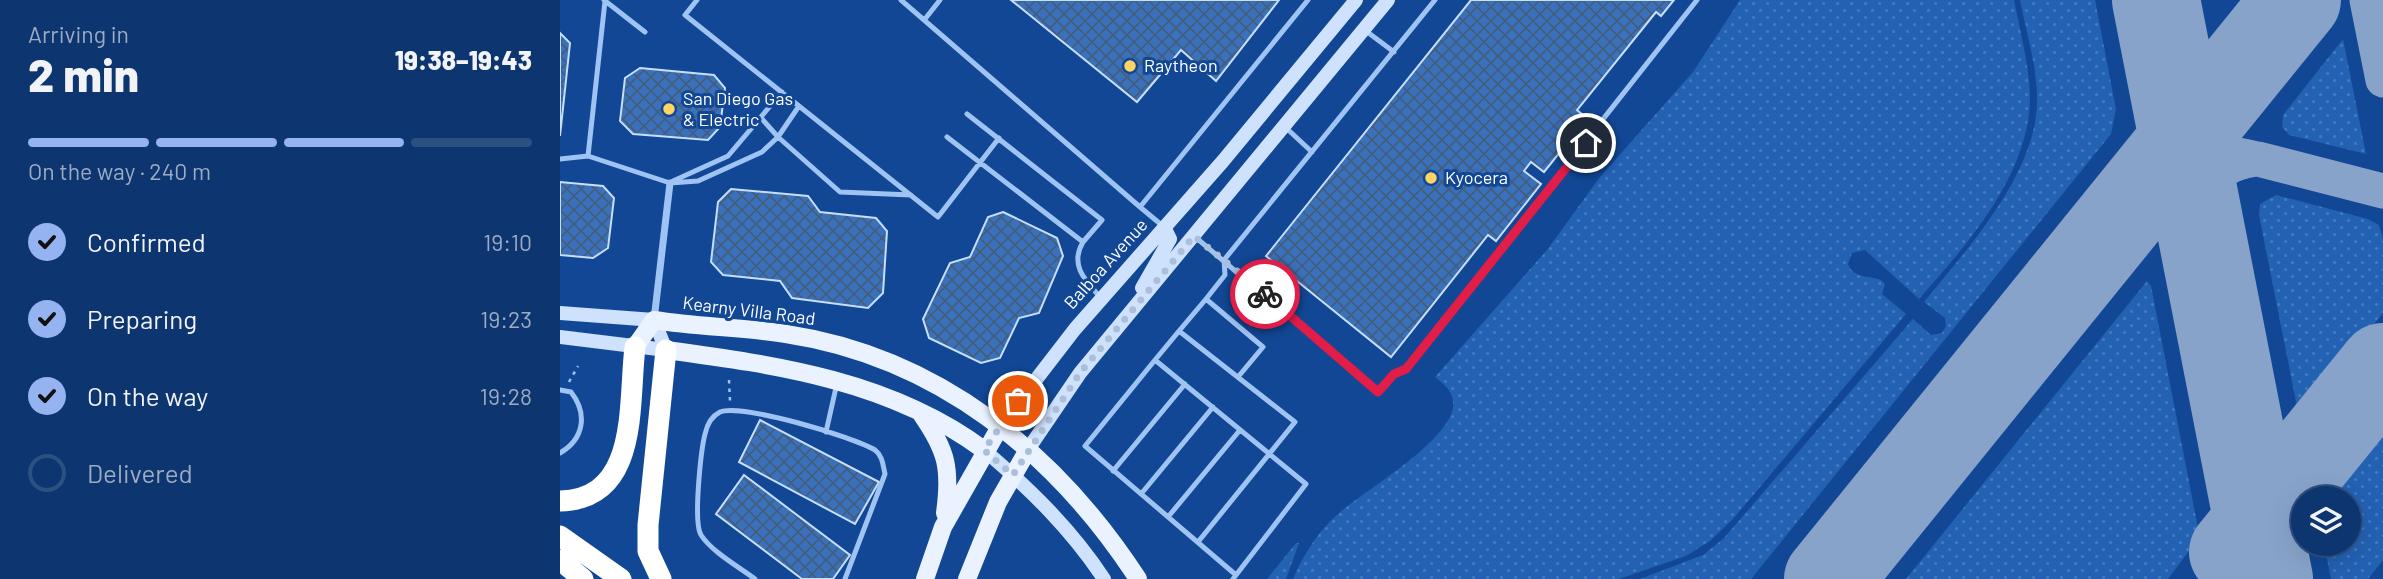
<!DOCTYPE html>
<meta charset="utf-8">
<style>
:root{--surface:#0d356f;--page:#163d74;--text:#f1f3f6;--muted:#9aabc3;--line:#2d5082;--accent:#95b2f1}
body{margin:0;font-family:Barlow,sans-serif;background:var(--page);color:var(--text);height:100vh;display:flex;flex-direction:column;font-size:26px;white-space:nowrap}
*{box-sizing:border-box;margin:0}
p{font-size:23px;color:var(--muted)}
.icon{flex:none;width:38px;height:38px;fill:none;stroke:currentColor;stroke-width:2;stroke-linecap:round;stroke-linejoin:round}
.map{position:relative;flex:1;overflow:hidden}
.side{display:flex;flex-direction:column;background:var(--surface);width:560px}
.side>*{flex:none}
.buttons{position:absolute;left:1731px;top:486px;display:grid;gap:14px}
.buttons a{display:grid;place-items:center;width:70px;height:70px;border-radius:50%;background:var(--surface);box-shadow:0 7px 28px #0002,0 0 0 2px var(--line);font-size:35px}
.pin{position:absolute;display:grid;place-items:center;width:60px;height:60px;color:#fff;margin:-30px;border:4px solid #fff;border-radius:50%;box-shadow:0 2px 7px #0007}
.courier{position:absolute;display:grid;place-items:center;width:70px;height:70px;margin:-35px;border:5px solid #e11d48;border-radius:50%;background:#fff;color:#222;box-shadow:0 2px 9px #0007}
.head em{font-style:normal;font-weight:800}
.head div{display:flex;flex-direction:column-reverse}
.head{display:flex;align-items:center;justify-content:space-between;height:119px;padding:0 28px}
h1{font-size:46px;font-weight:800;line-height:52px}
.bar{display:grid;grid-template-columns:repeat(4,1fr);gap:10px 7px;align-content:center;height:84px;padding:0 28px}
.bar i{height:9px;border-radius:5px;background:var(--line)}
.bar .selected{background:var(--accent)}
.bar p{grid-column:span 4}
ol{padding:0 28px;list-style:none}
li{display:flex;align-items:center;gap:21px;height:77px}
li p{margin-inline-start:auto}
li .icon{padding:7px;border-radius:50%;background:var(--accent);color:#111;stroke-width:4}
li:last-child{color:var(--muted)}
li i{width:38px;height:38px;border:4px solid var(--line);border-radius:50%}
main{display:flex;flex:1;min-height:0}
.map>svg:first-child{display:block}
</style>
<main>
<section class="side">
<div class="head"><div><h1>2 min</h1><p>Arriving in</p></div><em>19:38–19:43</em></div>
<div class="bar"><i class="selected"></i><i class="selected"></i><i class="selected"></i><i></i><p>On the way · 240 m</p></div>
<ol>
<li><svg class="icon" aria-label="check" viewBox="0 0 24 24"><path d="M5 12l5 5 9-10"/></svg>Confirmed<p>19:10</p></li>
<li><svg class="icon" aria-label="check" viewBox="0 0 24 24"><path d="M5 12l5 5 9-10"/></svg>Preparing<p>19:23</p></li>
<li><svg class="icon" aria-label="check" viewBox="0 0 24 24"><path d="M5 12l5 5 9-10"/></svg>On the way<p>19:28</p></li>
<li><i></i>Delivered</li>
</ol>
</section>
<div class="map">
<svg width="1823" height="579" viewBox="0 0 1823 579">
<defs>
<pattern id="grass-dots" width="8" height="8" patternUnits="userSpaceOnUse" patternTransform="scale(1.75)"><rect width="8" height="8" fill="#2361b3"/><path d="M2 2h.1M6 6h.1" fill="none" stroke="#4479be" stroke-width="1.8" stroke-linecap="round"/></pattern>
<pattern id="building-cross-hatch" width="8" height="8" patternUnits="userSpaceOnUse" patternTransform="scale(1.75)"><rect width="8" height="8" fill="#3a71bc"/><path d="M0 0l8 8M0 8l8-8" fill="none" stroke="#445d7e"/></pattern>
</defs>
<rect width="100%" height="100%" fill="#114794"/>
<path fill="url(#grass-dots)" d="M1180,0H1454C1460,31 1469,64 1470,95C1471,173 1407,245 1359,299L1305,250L1292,253L1288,264C1294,279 1308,275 1321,280L1325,284L1322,294L1346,314L1173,519L1150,541L1126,556L1059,579H733C743,555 759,530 779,513C804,491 887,443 893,408C895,393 885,385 875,377L987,250L1040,177L1133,72Z
M1460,0H1535L1556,109L1551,134L1191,579H1080L1143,555L1164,538L1353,319L1371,335L1382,333L1386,326L1385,318L1364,302C1408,248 1480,170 1477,95C1476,63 1466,31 1460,0Z
M1783,39L1806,154L1729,135L1722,127L1723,115Z
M1716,195L1808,219L1819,225L1823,238V313L1739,417L1699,215L1700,204Z
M1587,281L1591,286L1638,528L1635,543L1608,579H1346Z
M1823,419V560L1808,579H1771L1764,544H1788V499H1760Z
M736,543H739L726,579H707Z"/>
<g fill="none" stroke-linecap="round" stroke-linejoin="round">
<path stroke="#88a3ca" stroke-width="35" d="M1807,0L1823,80
M1732,7L1740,0
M1580,194C1615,159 1641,144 1692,158
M1639,220C1645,182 1657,164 1698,159L1823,191"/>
<path stroke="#88a3ca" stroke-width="88" d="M1596,0L1709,579
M1673,552L1823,367
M1268,579L1737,0"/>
</g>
<path fill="url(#building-cross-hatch)" stroke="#c7defd" stroke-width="2" d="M451,0H719L656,81L621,50L577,102Z
M911,0H1114L1101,16L1096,12L1017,110L1023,115L1009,133L1013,136L984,172L971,162L964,171L981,184L936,241L928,235L831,357L706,256Z
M0,33L10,43L0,136Z
M80,68L154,75L165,88L160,127L148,140L73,134L60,121L65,78Z
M0,182L43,186L54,198L48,248L33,258L0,255Z
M171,189L248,196L260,212L316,218L327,231L323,293L308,308L232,298L220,281L163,275L151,262L158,202Z
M443,212L497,238L503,256L479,313L459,318L440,358L421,363L369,338L363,319L390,263L410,257L428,217Z
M200,420L319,482L295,524L179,462Z
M184,475L290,555L273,579H242L156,514Z"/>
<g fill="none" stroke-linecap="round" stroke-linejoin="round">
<path stroke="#9fc3f3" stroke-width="2.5" stroke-dasharray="3.5 5" stroke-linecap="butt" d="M169,380L170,401
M9,382L18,366"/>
<path stroke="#9fc3f3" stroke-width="5" d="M44,0L85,32
M137,0L125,15L378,217L439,138
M341,0L580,207
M45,1L28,156L110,183L138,181L202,152L218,137L202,119
M365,19L380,0
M806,31L834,52
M239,106L218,137L280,192L351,195
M407,114L542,220L523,242
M724,126L752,152
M387,137L523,242C509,266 526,281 541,298
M0,159L28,156
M113,181L168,156L222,92
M604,227L580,207L748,0
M634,236L818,392L834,374L846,369L1137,0
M646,299L665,275L664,260L875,0
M619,331L646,299L703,347L678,377
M595,360L619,331L735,422L638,542
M0,390L11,392C28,414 24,439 0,453
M266,432L277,383
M553,471L625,384
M581,494L653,407
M608,517L680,430
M195,579C179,567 152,552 141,535C133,522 141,450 145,434C147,425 152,416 160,412C181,403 294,437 315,450C323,456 323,466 325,474L285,579
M673,579L746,484L595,360L525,446L676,575"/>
<path stroke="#9fc3f3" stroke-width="7" d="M94,320L110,183"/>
<path stroke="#cee1fd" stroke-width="14" d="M582,288L610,239L605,229
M0,313L94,320L106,350L0,337
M441,425L515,329L663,161L796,0
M469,448L520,373L828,0
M424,450C470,489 511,529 544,579"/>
<path stroke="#ebf2ff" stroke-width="18" d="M75,347L94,320C137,327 182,327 226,334C378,357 496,453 578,579
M106,350C218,365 331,381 424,450
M362,415C387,451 391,469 385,513
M365,579L383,527L441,425
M407,579L438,502L469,448"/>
<path stroke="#fff" stroke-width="21" d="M0,501C80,499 68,404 75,347
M0,536L61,579
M0,560L23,579
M101,579L88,551V525L106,350"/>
</g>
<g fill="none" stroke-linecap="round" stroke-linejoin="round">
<path stroke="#acbfda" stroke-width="7" stroke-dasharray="0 12.6" d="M458,401L424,450L453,475L520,373L634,236L705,294"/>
<path stroke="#e11d48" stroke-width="9" d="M705,294L818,392L834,374L846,369L1026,143"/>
</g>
<g fill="#ffd561" stroke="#114794" stroke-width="2.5">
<circle cx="570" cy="66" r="7"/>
<circle cx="109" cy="109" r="7"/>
<circle cx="871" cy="178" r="7"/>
</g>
<g text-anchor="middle" stroke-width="6" stroke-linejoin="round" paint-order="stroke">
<g font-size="18" fill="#fff" stroke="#114794" text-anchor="start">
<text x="584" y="72">Raytheon</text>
<text x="123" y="105">San Diego Gas<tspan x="123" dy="21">&amp; Electric</tspan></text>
<text x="885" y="184">Kyocera</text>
</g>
<g font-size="18" fill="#fff" stroke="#114794">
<text transform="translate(546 264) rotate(-48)" y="6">Balboa Avenue</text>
<text transform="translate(189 311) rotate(7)" y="6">Kearny Villa Road</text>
</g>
</g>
</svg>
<div class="buttons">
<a><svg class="icon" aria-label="layers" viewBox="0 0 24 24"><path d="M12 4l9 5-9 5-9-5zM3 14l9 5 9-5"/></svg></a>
</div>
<div class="pin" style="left:458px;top:401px;background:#ea580c"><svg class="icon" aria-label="bag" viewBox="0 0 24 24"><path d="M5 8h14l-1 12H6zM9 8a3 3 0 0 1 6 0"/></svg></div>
<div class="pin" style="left:1026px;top:143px;background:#1f2937"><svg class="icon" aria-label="home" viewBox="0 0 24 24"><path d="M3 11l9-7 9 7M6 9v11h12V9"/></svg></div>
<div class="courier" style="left:705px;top:294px"><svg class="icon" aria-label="bike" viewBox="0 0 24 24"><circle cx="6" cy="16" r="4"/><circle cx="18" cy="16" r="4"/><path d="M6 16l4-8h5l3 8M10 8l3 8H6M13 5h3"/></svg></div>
</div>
</main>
